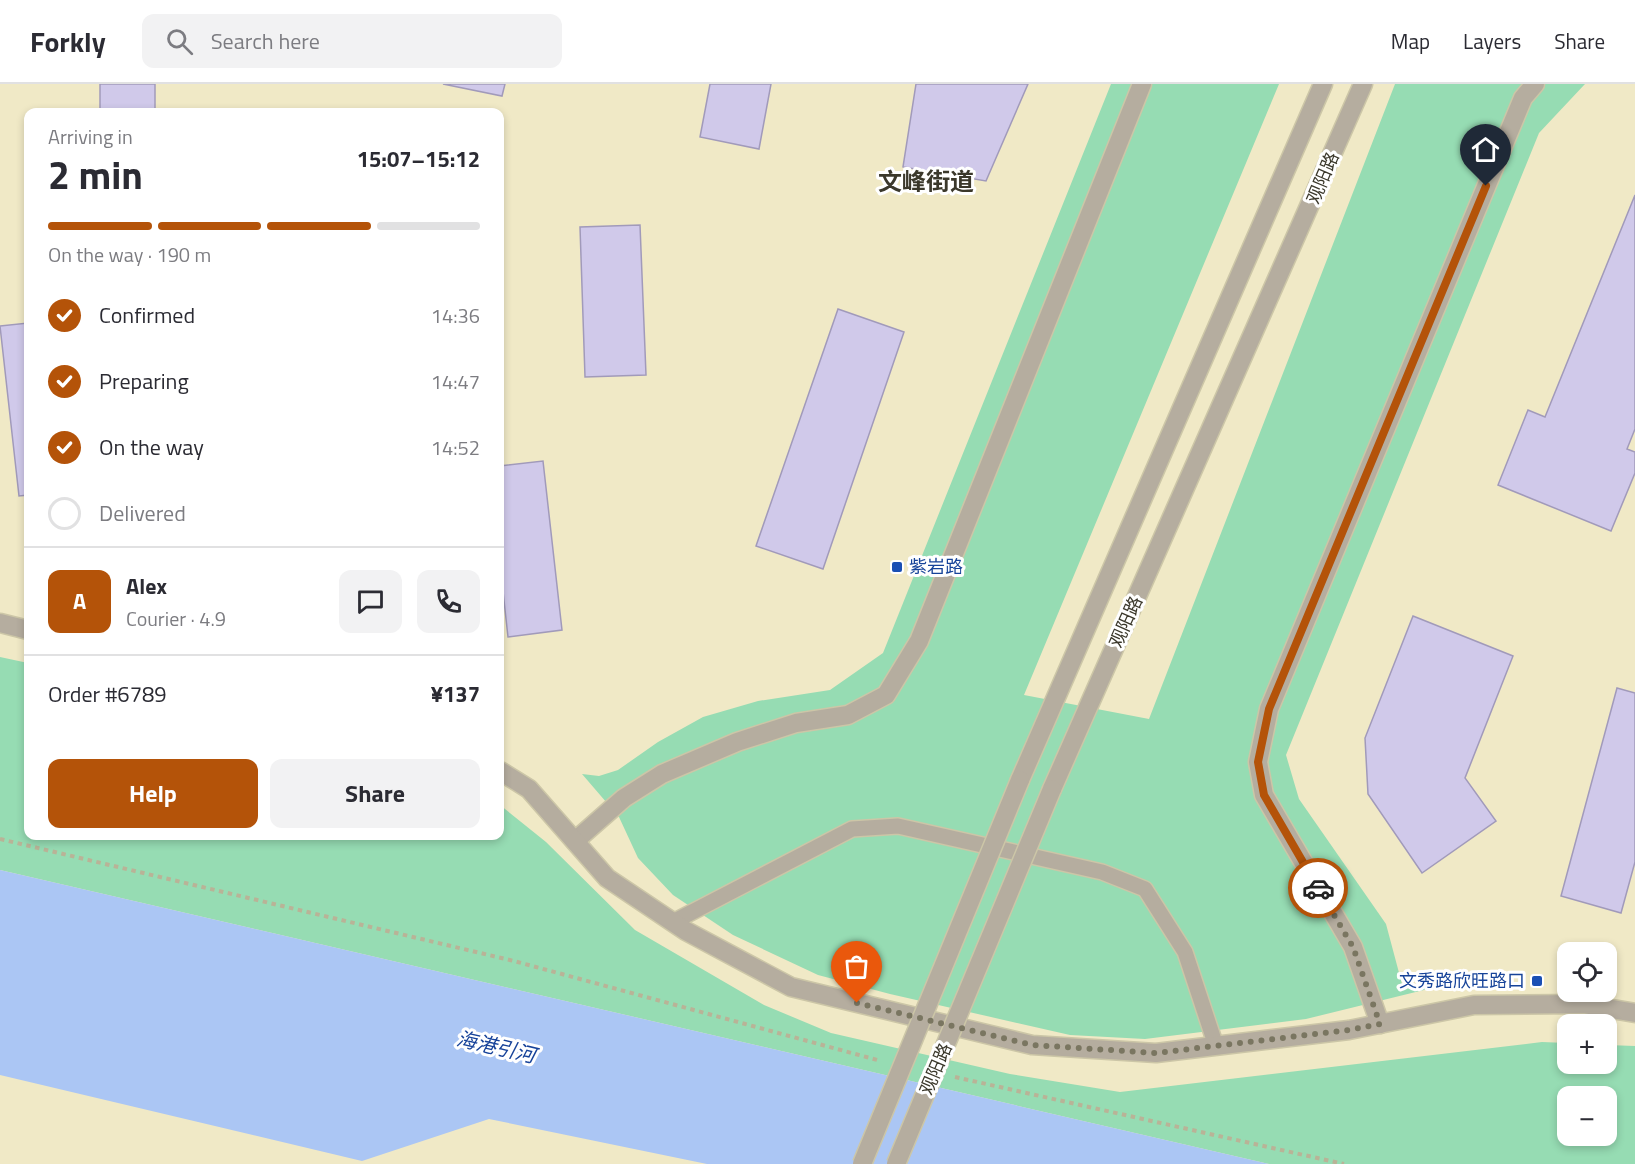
<!DOCTYPE html>
<meta charset="utf-8">
<style>
:root{--surface:#fff;--page:#f2f2f3;--text:#2b2b33;--muted:#7c7c81;--line:#e1e1e2;--accent:#b45309}
body{margin:0;font-family:"Titillium Web","Noto Sans SC",sans-serif;background:var(--page);color:var(--text);height:100vh;display:flex;flex-direction:column;font-size:22px;white-space:nowrap}
*{box-sizing:border-box;margin:0}
p{font-size:20px;color:var(--muted)}
.icon{flex:none;width:33px;height:33px;fill:none;stroke:currentColor;stroke-width:2;stroke-linecap:round;stroke-linejoin:round}
.map{position:relative;flex:1;overflow:hidden}
.details{position:absolute;left:24px;top:24px;width:480px;height:732px;display:flex;flex-direction:column;background:var(--surface);border-radius:12px;box-shadow:0 3px 9px #0003}
.details>*{flex:none}
.buttons{position:absolute;left:1557px;top:858px;display:grid;gap:12px}
.buttons a{display:grid;place-items:center;width:60px;height:60px;border-radius:12px;background:var(--surface);box-shadow:0 3px 9px #0003;font-size:30px}
.pin{position:absolute;display:grid;place-items:center;width:51px;height:51px;color:#fff;margin:-62px -26px;border-radius:50% 50% 50% 0;rotate:-45deg;box-shadow:0 0 6px #0007}
.pin .icon{rotate:45deg}
.courier{position:absolute;display:grid;place-items:center;width:60px;height:60px;margin:-30px;border:4px solid #b45309;border-radius:50%;background:#fff;color:#222;box-shadow:0 2px 8px #0007}
.overview em{font-style:normal;font-weight:700}
.overview div{display:flex;flex-direction:column-reverse}
.overview{display:flex;align-items:center;justify-content:space-between;height:102px;padding:0 24px}
h1{font-size:39px;font-weight:700;line-height:45px}
.bar{display:grid;grid-template-columns:repeat(4,1fr);gap:9px 6px;align-content:center;height:72px;padding:0 24px}
.bar i{height:8px;border-radius:4px;background:var(--line)}
.bar .current{background:var(--accent)}
.bar p{grid-column:span 4}
.line{display:flex;align-items:center;gap:15px;padding:0 24px;border-top:2px solid var(--line)}
.line div{flex:1}
.round{display:grid;place-items:center;flex:none;width:63px;height:63px;border-radius:12px;background:var(--page)}
ol{padding:0 24px;list-style:none}
li{display:flex;align-items:center;gap:18px;height:66px}
li p{margin-inline-start:auto}
li .icon{padding:6px;border-radius:50%;background:var(--accent);color:#fff;stroke-width:4}
li:last-child{color:var(--muted)}
li i{width:33px;height:33px;border:3px solid var(--line);border-radius:50%}
.action{display:flex;gap:12px;margin-top:auto;padding:12px 24px}
.action a{flex:1;height:69px;border-radius:12px;background:var(--accent);color:#fff;font-size:24px;font-weight:700;line-height:69px;text-align:center}
.action a+a{background:var(--page);color:var(--text)}
header{display:flex;align-items:center;gap:36px;box-sizing:border-box;height:84px;padding:0 30px;background:var(--surface);border-bottom:2px solid var(--line)}
header strong{font-size:28px}
nav{display:flex;gap:33px;margin-inline-start:auto;font-size:21px}
.search{width:420px;height:54px;background:var(--page);display:flex;align-items:center;gap:15px;box-sizing:border-box;padding:0 21px;border-radius:12px;color:var(--muted);font-size:22px}
.map>svg:first-child{display:block}
</style>
<header>
<strong>Forkly</strong>
<div class="search"><svg class="icon" aria-label="search" viewBox="0 0 24 24"><circle cx="10" cy="10" r="6"/><path d="M15 15l6 6"/></svg>Search here</div>
<nav><a>Map</a><a>Layers</a><a>Share</a></nav>
</header>
<div class="map">
<svg width="1635" height="1080" viewBox="0 0 1635 1080">
<rect width="100%" height="100%" fill="#f0e9c6"/>
<path fill="#96dcb3" fill-rule="evenodd" d="M1111,0H1279L1024,611L1149,635L1395,0H1585L1539,49L1286,671L1299,715L1386,840L1402,900L1432,904L1306,935L1145,955L1070,951L890,910L818,891L733,851L673,811L638,774L619,733L582,690L599,692L618,686L658,658L703,633L758,617L830,606L883,569Z
M0,573L28,579V752H500V721L546,758L635,846L764,921L831,949L1010,990L1120,1008L1542,958L1567,959L1568,980H1606L1607,961L1635,962V1080H1269L0,786ZM1568,1012H1606V1052H1568Z"/>
<path fill="#abc6f4" d="M0,786L1269,1080H707L489,1035L362,1077L0,991Z"/>
<path fill="#d0c9ea" stroke="#a19aba" stroke-width="1.5" d="M100,0H155V28H100Z
M443,0H505L502,12Z
M710,0H771L759,65L700,53Z
M916,0H1028L986,97L903,83Z
M1635,111V345L1627,365L1635,368V389L1611,447L1498,401L1528,326L1545,333Z
M640,141L646,291L585,293L580,143Z
M838,225L904,248L823,485L756,462Z
M28,239V411L19,412L0,242Z
M543,377L562,546L508,553L500,480V382Z
M1413,532L1513,572L1465,694L1496,737L1422,789L1368,710L1365,654Z
M1617,604L1635,609V778L1621,829L1561,812Z"/>
<g fill="none" stroke-linecap="round" stroke-linejoin="round">
<defs>
<path id="service" d="M673,838L852,745L898,742L1102,788L1145,805L1185,868L1216,962"/>
<path id="minor" d="M575,757L624,714L662,690L737,658L796,639L848,631L886,611L919,557L1142,0
M1380,940L1353,863L1264,711L1258,678L1269,625L1523,14L1535,0"/>
<path id="tertiary" d="M0,539L28,546
M500,687L529,705L607,794L686,847L791,903L1032,961L1156,969L1349,946L1474,921L1583,920L1635,929
M1020,696L1323,0
M1052,705L1363,0"/>
</defs>
<use href="#service" stroke="#ccc6a7" stroke-width="18"/>
<use href="#minor" stroke="#ccc6a7" stroke-width="21"/>
<use href="#tertiary" stroke="#ccc6a7" stroke-width="21"/>
<path stroke="#b9b397" stroke-width="4" stroke-dasharray="4.5 4.5" stroke-linecap="butt" d="M0,755L514,877L881,977
M955,993L1344,1080"/>
<use href="#service" stroke="#b5ad9f" stroke-width="15"/>
<use href="#minor" stroke="#b5ad9f" stroke-width="18"/>
<use href="#tertiary" stroke="#b5ad9f" stroke-width="18"/>
<defs>
<path id="tertiary-bridge" d="M862,1080L1020,696
M896,1080L1052,705"/>
</defs>
<use href="#tertiary-bridge" stroke="#ccc6a7" stroke-width="21" stroke-linecap="butt"/>
<use href="#tertiary-bridge" stroke="#b5ad9f" stroke-width="18"/>
</g>
<g fill="none" stroke-linecap="round" stroke-linejoin="round">
<path stroke="#7a7661" stroke-width="6" stroke-dasharray="0 10.8" d="M857,919L1032,961L1156,969L1349,946L1380,940L1353,863L1318,804"/>
<path stroke="#b45309" stroke-width="8" d="M1318,804L1264,711L1258,678L1269,625L1486,102"/>
</g>
<g fill="#1a4fb4" stroke="#fff" stroke-width="2">
<rect x="891" y="477" width="12" height="12" rx="3"/>
<rect x="1531" y="891" width="12" height="12" rx="3"/>
</g>
<g text-anchor="middle" stroke-width="6" stroke-linejoin="round" paint-order="stroke">
<g font-size="18" fill="#3b382b" stroke="#fff">
<text transform="translate(1323 94) rotate(-67)" y="6">观阳路</text>
<text transform="translate(1126 538) rotate(-66)" y="6">观阳路</text>
<text transform="translate(936 985) rotate(-67)" y="6">观阳路</text>
</g>
<g font-size="18" fill="#164399" stroke="#fff" text-anchor="start">
<text x="909" y="489">紫岩路</text>
<text x="1525" y="903" text-anchor="end">文秀路欣旺路口</text>
</g>
<g font-size="20" font-style="italic" fill="#164299" stroke="#fff">
<text transform="translate(496 963) rotate(13)" y="7">海港引河</text>
</g>
<g font-size="24" font-weight="bold" fill="#3b382b" stroke="#fff">
<text x="926" y="106">文峰街道</text>
</g>
</g>
</svg>
<div class="buttons">
<a><svg class="icon" aria-label="locate" viewBox="0 0 24 24"><circle cx="12" cy="12" r="6"/><path d="M12 2v4M12 18v4M2 12h4M18 12h4"/></svg></a>
<a>+</a>
<a>−</a>
</div>
<div class="pin" style="left:857px;top:919px;background:#ea580c"><svg class="icon" aria-label="bag" viewBox="0 0 24 24"><path d="M5 8h14l-1 12H6zM9 8a3 3 0 0 1 6 0"/></svg></div>
<div class="pin" style="left:1486px;top:102px;background:#1f2937"><svg class="icon" aria-label="home" viewBox="0 0 24 24"><path d="M3 11l9-7 9 7M6 9v11h12V9"/></svg></div>
<div class="courier" style="left:1318px;top:804px"><svg class="icon" aria-label="car" viewBox="0 0 24 24"><path d="M5 17H2v-5l4-1 3-4h7l3 4 3 1v5h-3M9 17h6M6 11h13"/><circle cx="7" cy="17" r="2"/><circle cx="17" cy="17" r="2"/></svg></div>
<section class="details">
<div class="overview"><div><h1>2 min</h1><p>Arriving in</p></div><em>15:07–15:12</em></div>
<div class="bar"><i class="current"></i><i class="current"></i><i class="current"></i><i></i><p>On the way · 190 m</p></div>
<ol>
<li><svg class="icon" aria-label="check" viewBox="0 0 24 24"><path d="M5 12l5 5 9-10"/></svg>Confirmed<p>14:36</p></li>
<li><svg class="icon" aria-label="check" viewBox="0 0 24 24"><path d="M5 12l5 5 9-10"/></svg>Preparing<p>14:47</p></li>
<li><svg class="icon" aria-label="check" viewBox="0 0 24 24"><path d="M5 12l5 5 9-10"/></svg>On the way<p>14:52</p></li>
<li><i></i>Delivered</li>
</ol>
<div class="line" style="height:108px"><b class="round" style="background:var(--accent);color:#fff">A</b><div><b>Alex</b><p>Courier · 4.9</p></div><a class="round"><svg class="icon" aria-label="chat" viewBox="0 0 24 24"><path d="M4 5h16v11H9l-5 4z"/></svg></a><a class="round"><svg class="icon" aria-label="phone" viewBox="0 0 24 24"><path d="M5 4h4l2 5-3 2q2 4 5 5l2-3 5 2v4C11 20 4 13 5 4z"/></svg></a></div>
<div class="line" style="height:78px"><div>Order #6789</div><b>¥137</b></div>
<div class="action"><a>Help</a><a>Share</a></div>
</section>
</div>
